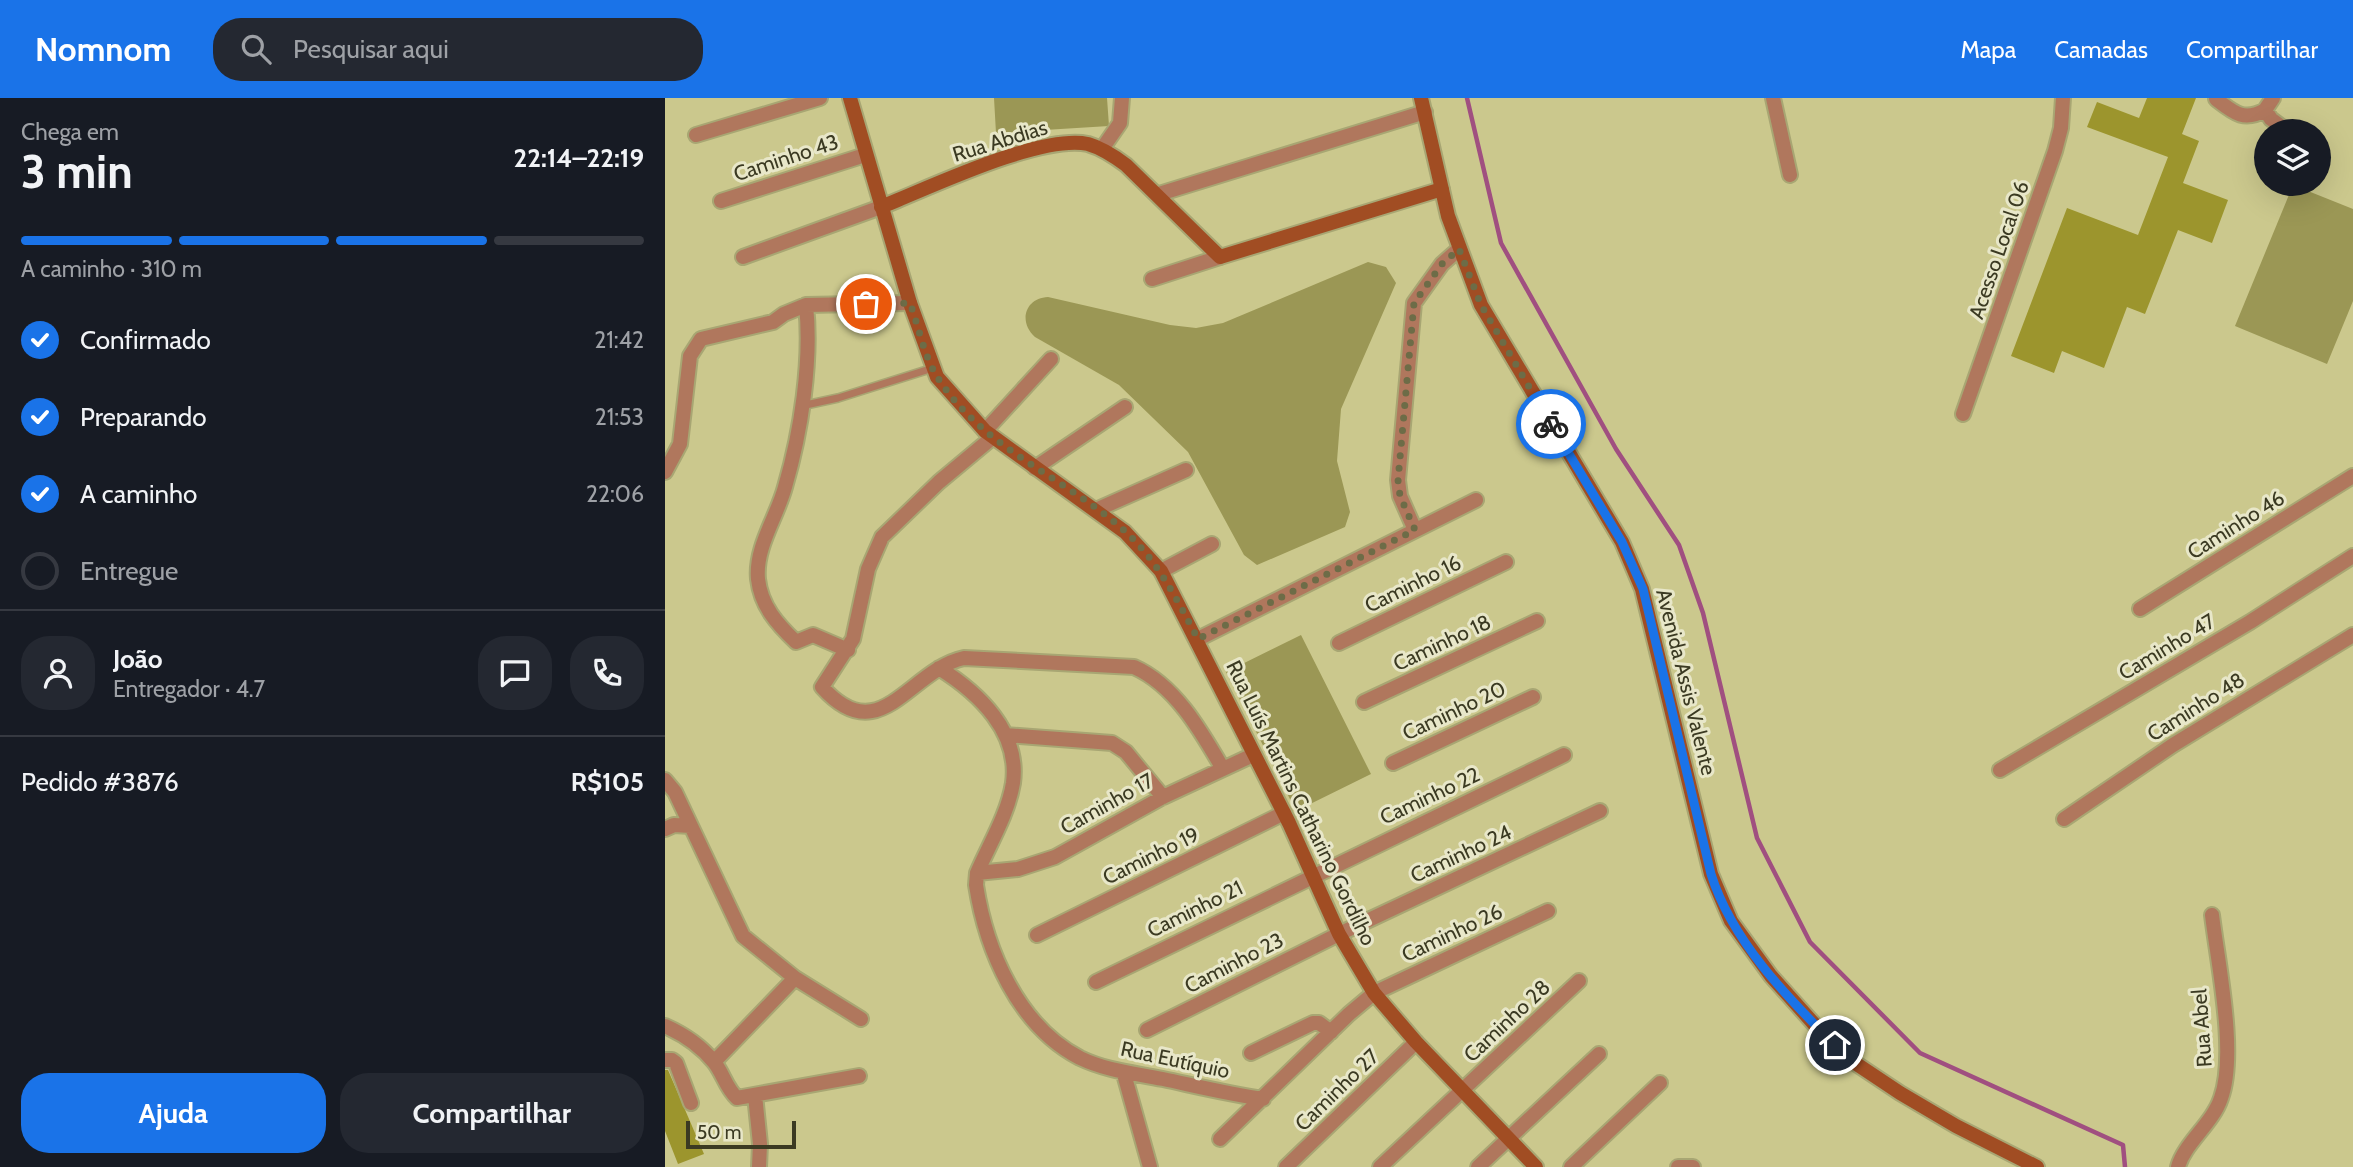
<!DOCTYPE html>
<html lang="pt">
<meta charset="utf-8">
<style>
:root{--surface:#171b24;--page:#242831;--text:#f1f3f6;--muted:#9ea1a6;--line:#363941;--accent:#1a73e8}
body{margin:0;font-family:Cabin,sans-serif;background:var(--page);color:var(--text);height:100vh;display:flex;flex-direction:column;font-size:26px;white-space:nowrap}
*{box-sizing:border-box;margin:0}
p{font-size:23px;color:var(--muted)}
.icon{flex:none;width:38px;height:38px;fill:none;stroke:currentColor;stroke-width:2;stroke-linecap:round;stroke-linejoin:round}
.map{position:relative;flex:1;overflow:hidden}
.panel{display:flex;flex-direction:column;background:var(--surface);width:665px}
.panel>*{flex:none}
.buttons{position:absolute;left:1589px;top:21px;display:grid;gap:14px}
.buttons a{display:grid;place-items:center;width:77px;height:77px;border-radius:50%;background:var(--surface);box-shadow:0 7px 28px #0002;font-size:35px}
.scale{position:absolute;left:21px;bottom:18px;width:110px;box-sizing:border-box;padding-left:7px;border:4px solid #3b3a22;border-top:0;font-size:19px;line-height:24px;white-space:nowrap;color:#3b3a22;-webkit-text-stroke:5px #e8e7c9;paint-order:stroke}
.pin{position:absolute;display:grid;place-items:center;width:60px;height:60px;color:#fff;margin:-30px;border:4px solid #fff;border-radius:50%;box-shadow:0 2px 7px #0007}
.courier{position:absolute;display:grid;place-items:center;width:70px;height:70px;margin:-35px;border:5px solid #1a73e8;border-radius:50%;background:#fff;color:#222;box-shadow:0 2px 9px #0007}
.headline em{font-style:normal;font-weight:800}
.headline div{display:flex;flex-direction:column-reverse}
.headline{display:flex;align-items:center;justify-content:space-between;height:119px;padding:0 21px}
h1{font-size:46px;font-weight:800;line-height:52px}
.bar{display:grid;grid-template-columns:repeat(4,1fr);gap:10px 7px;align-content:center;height:84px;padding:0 21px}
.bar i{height:9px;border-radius:5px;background:var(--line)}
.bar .current{background:var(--accent)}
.bar p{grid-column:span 4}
.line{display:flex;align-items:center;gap:18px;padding:0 21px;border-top:2px solid var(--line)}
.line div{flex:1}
.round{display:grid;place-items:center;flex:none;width:74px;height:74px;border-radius:28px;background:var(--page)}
ol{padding:0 21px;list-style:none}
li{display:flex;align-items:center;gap:21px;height:77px}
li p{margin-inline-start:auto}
li .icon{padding:7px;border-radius:50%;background:var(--accent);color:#fff;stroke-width:4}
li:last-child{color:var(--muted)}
li i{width:38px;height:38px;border:4px solid var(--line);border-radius:50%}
.action{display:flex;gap:14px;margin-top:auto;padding:14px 21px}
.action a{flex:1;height:80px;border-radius:28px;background:var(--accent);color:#fff;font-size:28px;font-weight:800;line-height:80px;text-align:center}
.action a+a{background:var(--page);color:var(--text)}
header{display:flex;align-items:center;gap:42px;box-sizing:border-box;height:98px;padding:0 35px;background:var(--accent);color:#fff}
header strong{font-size:33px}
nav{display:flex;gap:38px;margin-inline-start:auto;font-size:24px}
.search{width:490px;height:63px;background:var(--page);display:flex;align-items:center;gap:18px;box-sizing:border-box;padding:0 24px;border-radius:28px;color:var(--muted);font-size:26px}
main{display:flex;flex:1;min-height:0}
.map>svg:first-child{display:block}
</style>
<header>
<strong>Nomnom</strong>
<div class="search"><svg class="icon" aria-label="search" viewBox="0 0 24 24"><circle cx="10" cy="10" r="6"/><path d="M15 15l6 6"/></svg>Pesquisar aqui</div>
<nav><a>Mapa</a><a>Camadas</a><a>Compartilhar</a></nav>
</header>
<main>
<section class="panel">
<div class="headline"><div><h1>3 min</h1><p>Chega em</p></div><em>22:14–22:19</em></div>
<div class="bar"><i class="current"></i><i class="current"></i><i class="current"></i><i></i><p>A caminho · 310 m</p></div>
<ol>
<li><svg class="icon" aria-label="check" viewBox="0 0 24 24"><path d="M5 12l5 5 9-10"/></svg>Confirmado<p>21:42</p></li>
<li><svg class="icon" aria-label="check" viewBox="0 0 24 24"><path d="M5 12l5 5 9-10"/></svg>Preparando<p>21:53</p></li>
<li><svg class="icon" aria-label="check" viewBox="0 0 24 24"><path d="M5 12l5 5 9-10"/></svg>A caminho<p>22:06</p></li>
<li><i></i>Entregue</li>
</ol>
<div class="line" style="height:126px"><a class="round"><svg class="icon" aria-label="person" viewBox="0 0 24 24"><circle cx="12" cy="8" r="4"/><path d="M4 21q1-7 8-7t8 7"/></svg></a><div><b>João</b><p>Entregador · 4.7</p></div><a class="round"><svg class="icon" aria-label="chat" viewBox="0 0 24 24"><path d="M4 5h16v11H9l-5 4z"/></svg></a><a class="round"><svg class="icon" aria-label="phone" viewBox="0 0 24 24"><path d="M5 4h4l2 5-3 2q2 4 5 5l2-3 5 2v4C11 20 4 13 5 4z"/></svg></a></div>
<div class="line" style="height:91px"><div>Pedido #3876</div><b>R$105</b></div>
<div class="action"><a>Ajuda</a><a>Compartilhar</a></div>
</section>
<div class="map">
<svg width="1688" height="1069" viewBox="0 0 1688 1069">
<rect width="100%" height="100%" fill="#cbc88d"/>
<path fill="#9b9755" d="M329,0H442L444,28L331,35Z
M1628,87L1688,111V203L1662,266L1570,228Z
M703,164L721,169L731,185L676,311L672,363L685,414L680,429L592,467L579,457L523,354L454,287L370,239C353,224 360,200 383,199L505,227L531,230L558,225Z
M636,537L706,676L631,713L561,574Z"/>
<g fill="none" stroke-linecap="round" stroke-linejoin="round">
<path stroke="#a04f80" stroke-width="4.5" d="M802,0L836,145L951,351L1014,447L1038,515L1092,740L1145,844L1255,955L1458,1047L1460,1069"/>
</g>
<path fill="#9c952d" d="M1482,0H1531L1517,36L1534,43L1518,85L1563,102L1547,145L1513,132L1480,216L1462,209L1439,270L1397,253L1389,275L1346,258L1402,110L1473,137L1503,59L1422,29L1432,4L1474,20Z
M0,972H3L39,1056L13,1066L0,1033Z"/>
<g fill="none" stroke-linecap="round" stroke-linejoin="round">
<defs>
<path id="lane" d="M136,308L173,300L268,270"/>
<path id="street" d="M1108,0L1125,77
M1608,0L1600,12L1606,21L1622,33
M1551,1C1569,15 1579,24 1600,12
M31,37L155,0
M437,51L455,25L457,0
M1654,58L1655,59
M494,96L760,14
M56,103L200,57
M78,159L216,109
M487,181L555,159
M141,207C147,263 136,334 120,389C112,419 90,449 93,481C96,508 112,526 131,544L148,537L183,552
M1298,316L1390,53L1396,30L1398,0
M320,333L386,261
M328,339L274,384L217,439L203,471L188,541L157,589C215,654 244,572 299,560L469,569C510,587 536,633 558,671
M370,370L460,309
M0,374L15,346L25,258L36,241L108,224L119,216L141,207L245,205
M431,412L521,372
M750,432L735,398L733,382L749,205L777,166L794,151
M496,473L547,446
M1475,511L1688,378
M533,541L811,402
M674,545L841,464
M274,570C314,595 355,634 348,685C343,716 324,747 312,775L311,787C321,852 353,928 415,960C442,973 469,975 498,981C531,988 564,996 598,1001
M699,604L872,523
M340,637L447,645L461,654L498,699
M728,665L868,599
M1335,672L1585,524L1688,458
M0,682L10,694L26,728
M1399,721L1508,647L1688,537
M0,731L9,727L26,728L78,838L130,880L196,921
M312,775L353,771L390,759L498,699L588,657
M372,837L619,715
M431,884L899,657
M0,928C18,936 36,948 49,964C58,975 61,990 72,1000L194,978
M482,932L674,836L935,713
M586,955L648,925H654L666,934
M0,962H7L11,965L26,1005
M49,964L130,880
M459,976L485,1069
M90,997L95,1046L94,1069
M555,1041L684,916L709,895L883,813
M621,1069L751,944
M715,1069L914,883
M813,1069L934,956
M906,1069L995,985
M1013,1069H1028
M1513,1069C1519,1046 1548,1025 1556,1000C1572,956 1553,866 1547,817"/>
<path id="secondary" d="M185,0L245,205L272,279L320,333L460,434L496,473L624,725L674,836L709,895L751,944L871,1069
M756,0L783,118L816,207L957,444L977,491L1046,776L1066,823L1106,878L1149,926L1184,961L1235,995L1291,1028L1372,1069
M216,109C264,90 375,36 423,46C437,50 449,58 461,67L555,159L777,91"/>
</defs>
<use href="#lane" stroke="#a8a673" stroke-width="10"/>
<use href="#street" stroke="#a8a673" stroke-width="18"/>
<use href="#secondary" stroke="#a8a673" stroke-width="18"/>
<use href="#lane" stroke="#b0775d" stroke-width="7"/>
<use href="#street" stroke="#b0775d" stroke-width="14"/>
<use href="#secondary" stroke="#a14d23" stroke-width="14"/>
</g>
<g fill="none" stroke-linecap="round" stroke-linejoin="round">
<path stroke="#6d6c47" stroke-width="7" stroke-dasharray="0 12.6" d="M201,206L245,205C254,229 259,259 273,280C318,351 402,380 462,435C494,465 512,502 533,541L750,432L735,398L733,382L749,205L777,166L794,151L816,207L886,326"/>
<path stroke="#1a73e8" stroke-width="9" d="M886,326L957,444L978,491L1046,776C1067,843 1121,898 1170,947"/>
</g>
<g text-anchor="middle" stroke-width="6" stroke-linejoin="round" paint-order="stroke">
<g font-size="21" fill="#3b3a22" stroke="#e8e7c9">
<text transform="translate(335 43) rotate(-17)" y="7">Rua Abdias</text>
<text transform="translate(121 60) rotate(-18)" y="7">Caminho 43</text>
<text transform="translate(1334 152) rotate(-71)" y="7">Acesso Local 06</text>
<text transform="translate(1571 427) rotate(-32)" y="7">Caminho 46</text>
<text transform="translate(748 486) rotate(-26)" y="7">Caminho 16</text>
<text transform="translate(777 545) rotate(-25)" y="7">Caminho 18</text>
<text transform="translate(1502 549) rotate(-31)" y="7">Caminho 47</text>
<text transform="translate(1021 584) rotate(76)" y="7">Avenida Assis Valente</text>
<text transform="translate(1531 609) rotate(-32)" y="7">Caminho 48</text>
<text transform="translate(789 613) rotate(-25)" y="7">Caminho 20</text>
<text transform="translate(765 698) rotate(-25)" y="7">Caminho 22</text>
<text transform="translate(636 705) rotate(64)" y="7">Rua Luís Martins Catharino Gordilho</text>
<text transform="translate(442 706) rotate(-29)" y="7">Caminho 17</text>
<text transform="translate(796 756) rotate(-25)" y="7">Caminho 24</text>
<text transform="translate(486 758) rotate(-26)" y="7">Caminho 19</text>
<text transform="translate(530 811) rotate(-26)" y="7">Caminho 21</text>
<text transform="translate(787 835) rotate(-25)" y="7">Caminho 26</text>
<text transform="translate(569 865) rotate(-27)" y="7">Caminho 23</text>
<text transform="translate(842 923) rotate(-43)" y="7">Caminho 28</text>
<text transform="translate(1537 930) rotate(-94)" y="7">Rua Abel</text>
<text transform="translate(510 962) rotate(12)" y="7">Rua Eutíquio</text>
<text transform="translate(672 992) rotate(-44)" y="7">Caminho 27</text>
</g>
</g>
</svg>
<div class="buttons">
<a><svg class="icon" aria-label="layers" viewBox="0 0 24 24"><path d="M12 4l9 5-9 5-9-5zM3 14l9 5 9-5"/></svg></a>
</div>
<div class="scale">50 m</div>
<div class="pin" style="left:201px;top:206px;background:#ea580c"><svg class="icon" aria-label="bag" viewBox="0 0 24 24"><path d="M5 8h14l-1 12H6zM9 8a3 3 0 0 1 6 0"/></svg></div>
<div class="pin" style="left:1170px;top:947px;background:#1f2937"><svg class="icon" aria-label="home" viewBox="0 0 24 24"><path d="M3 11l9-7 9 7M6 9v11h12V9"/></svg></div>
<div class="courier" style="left:886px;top:326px"><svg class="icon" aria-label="bike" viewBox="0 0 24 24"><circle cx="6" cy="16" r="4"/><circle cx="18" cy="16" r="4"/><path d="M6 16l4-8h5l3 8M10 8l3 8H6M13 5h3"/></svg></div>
</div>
</main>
